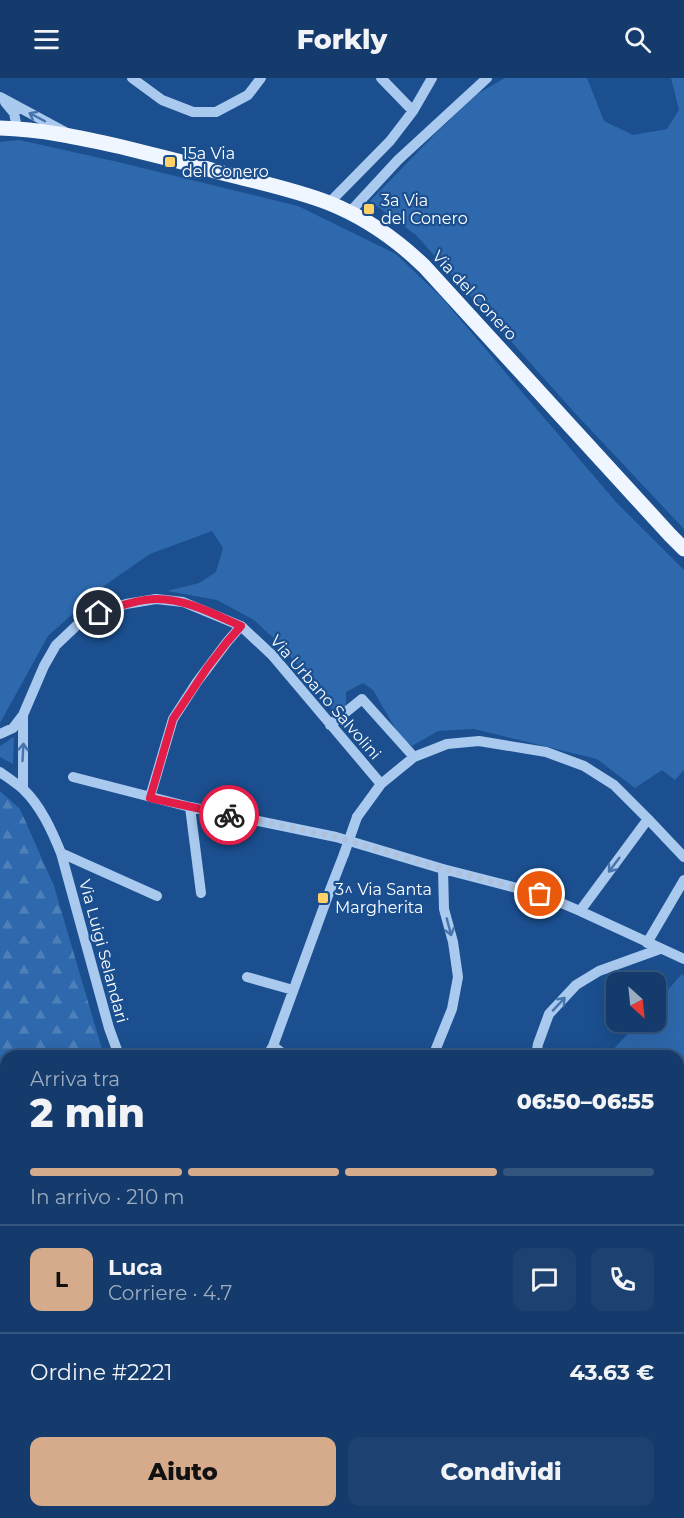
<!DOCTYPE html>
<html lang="it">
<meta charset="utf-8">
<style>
:root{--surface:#143b6b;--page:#1d4271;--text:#f1f3f6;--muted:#9dadc1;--line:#33557e;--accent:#d6ab8b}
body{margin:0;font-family:Montserrat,sans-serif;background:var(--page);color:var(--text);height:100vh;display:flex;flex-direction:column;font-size:22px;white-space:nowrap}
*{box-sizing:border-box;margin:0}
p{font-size:20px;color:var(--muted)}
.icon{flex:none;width:33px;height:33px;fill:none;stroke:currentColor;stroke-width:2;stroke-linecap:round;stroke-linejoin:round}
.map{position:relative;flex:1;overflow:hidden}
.panel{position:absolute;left:0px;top:972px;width:684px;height:468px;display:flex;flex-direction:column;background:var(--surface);border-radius:18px 18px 0 0;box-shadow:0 6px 24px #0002,0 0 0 2px var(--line)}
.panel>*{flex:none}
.needle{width:39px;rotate:153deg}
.controls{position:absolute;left:606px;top:894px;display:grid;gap:12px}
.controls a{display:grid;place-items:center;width:60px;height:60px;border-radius:12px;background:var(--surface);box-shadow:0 6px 24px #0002,0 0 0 2px var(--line);font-size:30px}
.pin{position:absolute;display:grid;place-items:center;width:51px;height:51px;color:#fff;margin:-26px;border:3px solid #fff;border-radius:50%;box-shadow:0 2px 6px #0007}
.courier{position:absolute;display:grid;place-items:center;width:60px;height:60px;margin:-30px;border:4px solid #e11d48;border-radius:50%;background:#fff;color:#222;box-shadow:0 2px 8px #0007}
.headline em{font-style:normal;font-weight:800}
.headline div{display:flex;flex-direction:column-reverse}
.headline{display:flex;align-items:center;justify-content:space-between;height:102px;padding:0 30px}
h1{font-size:39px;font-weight:800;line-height:45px}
.bar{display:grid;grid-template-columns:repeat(4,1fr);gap:9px 6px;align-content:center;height:72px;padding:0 30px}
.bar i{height:8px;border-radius:4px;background:var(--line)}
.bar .active{background:var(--accent)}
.bar p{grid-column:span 4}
.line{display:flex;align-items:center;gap:15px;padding:0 30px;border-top:2px solid var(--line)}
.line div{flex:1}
.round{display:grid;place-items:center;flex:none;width:63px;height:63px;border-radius:12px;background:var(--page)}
.cta{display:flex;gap:12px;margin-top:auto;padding:12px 30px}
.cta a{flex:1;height:69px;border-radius:12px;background:var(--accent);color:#111;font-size:24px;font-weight:800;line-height:69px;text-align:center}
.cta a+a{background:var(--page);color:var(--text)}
header{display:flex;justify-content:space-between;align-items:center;height:78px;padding:0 30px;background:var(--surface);font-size:27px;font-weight:800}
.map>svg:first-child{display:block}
</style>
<header><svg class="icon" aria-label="menu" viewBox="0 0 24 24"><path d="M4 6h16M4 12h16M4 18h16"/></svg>Forkly<svg class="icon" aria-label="search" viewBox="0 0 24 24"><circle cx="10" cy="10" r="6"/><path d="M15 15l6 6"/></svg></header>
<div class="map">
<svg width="684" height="1440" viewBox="0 0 684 1440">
<defs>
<pattern id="forest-firs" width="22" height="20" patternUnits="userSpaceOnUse" patternTransform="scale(1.5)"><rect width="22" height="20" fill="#2e69ad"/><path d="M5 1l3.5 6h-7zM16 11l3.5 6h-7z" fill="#4d80b9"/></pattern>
<pattern id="park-tufts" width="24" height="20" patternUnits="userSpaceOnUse" patternTransform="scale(1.5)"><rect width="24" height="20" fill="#2e69ad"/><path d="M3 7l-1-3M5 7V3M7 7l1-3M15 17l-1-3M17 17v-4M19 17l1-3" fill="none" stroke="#4d80b9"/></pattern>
<pattern id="water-waves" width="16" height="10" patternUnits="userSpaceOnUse" patternTransform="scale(1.5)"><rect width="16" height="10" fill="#3c6290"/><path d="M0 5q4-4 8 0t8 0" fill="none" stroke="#597aa1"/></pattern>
</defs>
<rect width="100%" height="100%" fill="#1b4f8f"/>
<path fill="#2e69ad" d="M505,0H587L604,43L633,57L667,51L679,32L671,0H684V451L574,334L416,157L370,123L438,53L477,16Z
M19,62L118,84L298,128L396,176L442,220L616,424L684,492V692L675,702L662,692L635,710L597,681L474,651L438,653L412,668L399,657L373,612L363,605L346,614V627L336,637L283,569L254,542L217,522L167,513L199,505L216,494L223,470L212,453L150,476L101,510L48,558L0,645V64Z
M14,659L13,686L0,679V668Z
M682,896L684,898V1170L681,1178L684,1179V1358L678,1362V978H607L639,944H656V925Z"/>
<path fill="url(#forest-firs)" d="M0,713L20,731L54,808L104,978H6V1088L0,1090Z"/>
<path fill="url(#park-tufts)" d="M684,1358V1440H667L663,1434H678V1362Z"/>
<path fill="url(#water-waves)" stroke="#9cc4f0" stroke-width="1.5" d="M6,1283V1434H538L547,1440H0V1284Z"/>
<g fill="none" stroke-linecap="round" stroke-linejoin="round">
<path stroke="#a9c9ee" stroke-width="10" d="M132,0L162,22L193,34H216L248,17L261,0
M381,0L413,33
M0,19L65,54
M5,24L14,35L17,50
M329,125L390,63L413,33L432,0
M349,135L398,82L487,0
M23,637V711
M330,647L362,621L414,679
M0,656L13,650L23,637L44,588L56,567L76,548L98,535L126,526L156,521L183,524L241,548L272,577L381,706
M0,694C7,699 16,705 23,711C41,728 52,753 61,775L109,950L117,972L121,978
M73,699L190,729L336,759L443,791L540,816L580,833L684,881
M150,719L173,641L197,604L227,564L241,548
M190,729L201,815
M357,739L381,706L414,679L447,666L479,663L546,674L584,688L614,707L648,741L684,779
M61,775L157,818
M580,833L648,741
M647,865L684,802
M247,899L293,912
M273,968L286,978
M267,978L273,968L330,812L344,776
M433,978L452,931L458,899L453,864L444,831L443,791
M536,978L538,966L549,936L576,907L599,893L660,871"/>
<path stroke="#f0f6ff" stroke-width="15" d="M0,50C41,51 82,60 122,69C153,77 184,84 215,93C253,103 293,111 329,125C364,139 397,162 424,188L670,457L684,471"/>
<path stroke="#a9c9ee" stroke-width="10" d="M344,776L357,739"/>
</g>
<defs><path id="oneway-shaft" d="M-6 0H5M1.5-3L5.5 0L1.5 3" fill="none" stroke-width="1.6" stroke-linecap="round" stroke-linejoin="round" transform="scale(1.5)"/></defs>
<g stroke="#4674ac">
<use href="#oneway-shaft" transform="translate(37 39) rotate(-152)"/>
<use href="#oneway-shaft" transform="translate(23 674) rotate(-87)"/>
<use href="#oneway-shaft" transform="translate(614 787) rotate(127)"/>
<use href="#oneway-shaft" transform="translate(449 849) rotate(75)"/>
<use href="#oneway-shaft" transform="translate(559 926) rotate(-47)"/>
</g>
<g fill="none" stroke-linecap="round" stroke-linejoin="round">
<path stroke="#afc1d8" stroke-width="6" stroke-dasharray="0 10.8" d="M229,737L336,759L443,791L540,816"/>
<path stroke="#e11d48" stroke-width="8" d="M99,535C117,529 138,521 157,521C187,521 215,537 241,548L227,564L207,590L173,641L150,720L229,737"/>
</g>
<g fill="#ffd166" stroke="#1b4f8f" stroke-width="2">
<rect x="164" y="78" width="12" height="12" rx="3"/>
<rect x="363" y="125" width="12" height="12" rx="3"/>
<rect x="317" y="814" width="12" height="12" rx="3"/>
</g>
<g text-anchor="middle" stroke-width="4.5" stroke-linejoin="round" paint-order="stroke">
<g font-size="16" fill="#fff" stroke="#1b4f8f" text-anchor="start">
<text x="182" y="81">15a Via<tspan x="182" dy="18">del Conero</tspan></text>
<text x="381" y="128">3a Via<tspan x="381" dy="18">del Conero</tspan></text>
<text x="335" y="817">3^ Via Santa<tspan x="335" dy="18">Margherita</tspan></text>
</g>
<g font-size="16" fill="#fff" stroke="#1b4f8f">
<text transform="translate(475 217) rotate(47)" y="6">Via del Conero</text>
<text transform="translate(326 619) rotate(49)" y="6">Via Urbano Salvolini</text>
<text transform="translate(104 873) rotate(75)" y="6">Via Luigi Selandari</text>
</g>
</g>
</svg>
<div class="controls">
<a><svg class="needle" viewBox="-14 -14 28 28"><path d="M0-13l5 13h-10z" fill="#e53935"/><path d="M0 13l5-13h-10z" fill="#9dadc1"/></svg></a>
</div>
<div class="pin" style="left:540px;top:816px;background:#ea580c"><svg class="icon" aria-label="bag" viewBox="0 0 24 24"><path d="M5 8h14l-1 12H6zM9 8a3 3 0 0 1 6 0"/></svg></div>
<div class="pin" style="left:99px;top:535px;background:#1f2937"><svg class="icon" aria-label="home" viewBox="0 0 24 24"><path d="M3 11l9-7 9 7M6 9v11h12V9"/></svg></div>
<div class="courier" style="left:229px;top:737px"><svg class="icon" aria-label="bike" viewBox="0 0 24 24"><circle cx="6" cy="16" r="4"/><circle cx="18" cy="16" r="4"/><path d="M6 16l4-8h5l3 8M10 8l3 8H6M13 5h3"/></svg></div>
<section class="panel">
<div class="headline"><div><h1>2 min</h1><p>Arriva tra</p></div><em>06:50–06:55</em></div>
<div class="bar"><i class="active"></i><i class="active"></i><i class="active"></i><i></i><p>In arrivo · 210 m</p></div>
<div class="line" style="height:108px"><b class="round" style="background:var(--accent);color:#111">L</b><div><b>Luca</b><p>Corriere · 4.7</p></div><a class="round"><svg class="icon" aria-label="chat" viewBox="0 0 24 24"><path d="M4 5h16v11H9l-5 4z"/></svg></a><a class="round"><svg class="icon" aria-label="phone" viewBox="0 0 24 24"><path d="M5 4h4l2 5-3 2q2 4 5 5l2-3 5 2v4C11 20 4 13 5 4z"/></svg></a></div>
<div class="line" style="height:78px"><div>Ordine #2221</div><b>43.63 €</b></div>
<div class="cta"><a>Aiuto</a><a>Condividi</a></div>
</section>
</div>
